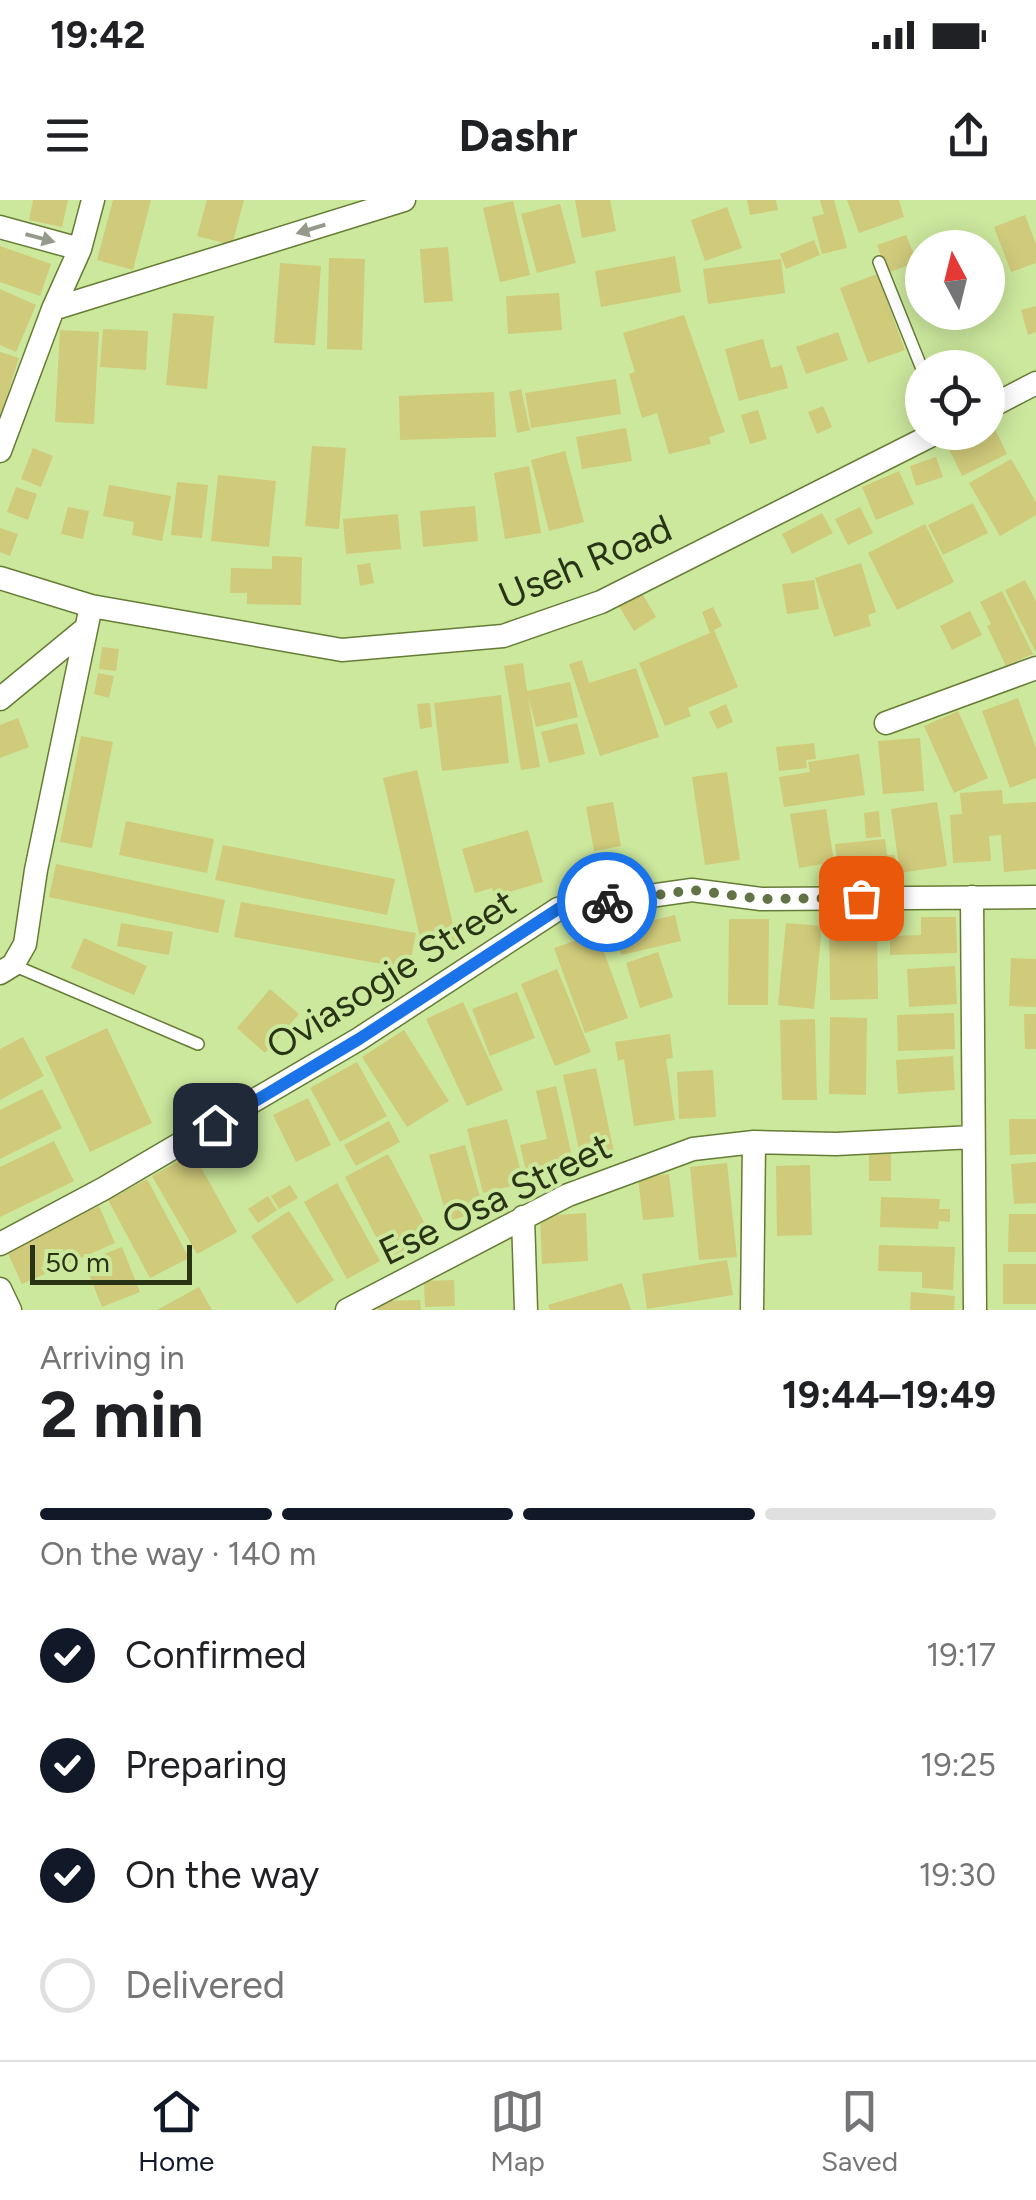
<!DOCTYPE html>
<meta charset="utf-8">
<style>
:root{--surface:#fff;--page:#f2f2f2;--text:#202124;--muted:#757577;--line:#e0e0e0;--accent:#111827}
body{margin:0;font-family:Figtree,sans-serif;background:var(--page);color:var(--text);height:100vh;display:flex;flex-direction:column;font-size:38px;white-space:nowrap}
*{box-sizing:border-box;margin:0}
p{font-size:32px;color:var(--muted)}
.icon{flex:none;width:55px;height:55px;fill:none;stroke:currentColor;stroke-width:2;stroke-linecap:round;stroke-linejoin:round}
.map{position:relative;height:1110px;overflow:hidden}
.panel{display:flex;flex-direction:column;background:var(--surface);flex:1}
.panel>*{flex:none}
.needle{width:65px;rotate:353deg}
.tools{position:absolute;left:905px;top:30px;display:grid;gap:20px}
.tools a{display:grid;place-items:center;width:100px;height:100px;border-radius:50%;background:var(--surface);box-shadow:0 5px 25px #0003;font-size:50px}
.scale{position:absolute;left:30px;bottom:25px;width:162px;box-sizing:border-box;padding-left:10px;border:5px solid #293416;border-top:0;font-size:28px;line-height:35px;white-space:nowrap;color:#293416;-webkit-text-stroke:8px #cce89d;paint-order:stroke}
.pin{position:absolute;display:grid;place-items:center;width:85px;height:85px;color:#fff;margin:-42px;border-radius:20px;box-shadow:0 5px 15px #0006}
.courier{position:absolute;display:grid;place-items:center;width:100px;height:100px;margin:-50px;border:8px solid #1a73e8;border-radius:50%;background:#fff;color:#222;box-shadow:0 2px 12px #0007}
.summary em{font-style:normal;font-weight:700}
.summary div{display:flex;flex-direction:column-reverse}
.summary{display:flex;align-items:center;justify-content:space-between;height:170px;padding:0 40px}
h1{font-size:65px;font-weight:700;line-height:75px}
.bar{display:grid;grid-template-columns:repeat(4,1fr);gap:15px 10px;align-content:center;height:120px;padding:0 40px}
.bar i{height:12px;border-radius:8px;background:var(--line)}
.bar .active{background:var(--accent)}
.bar p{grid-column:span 4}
ol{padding:0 40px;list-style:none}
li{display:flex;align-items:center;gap:30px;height:110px}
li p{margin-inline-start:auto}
li .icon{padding:10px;border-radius:50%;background:var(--accent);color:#fff;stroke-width:4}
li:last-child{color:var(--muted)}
li i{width:55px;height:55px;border:5px solid var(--line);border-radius:50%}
.status{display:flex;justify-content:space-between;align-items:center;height:70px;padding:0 50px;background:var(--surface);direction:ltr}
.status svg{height:28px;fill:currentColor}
header{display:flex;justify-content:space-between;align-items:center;height:130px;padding:0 40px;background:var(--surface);font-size:45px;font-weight:700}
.tabs{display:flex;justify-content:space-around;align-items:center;height:140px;border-top:2px solid var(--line);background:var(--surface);font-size:28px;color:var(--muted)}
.tabs a{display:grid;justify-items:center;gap:5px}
.tabs .active{color:var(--accent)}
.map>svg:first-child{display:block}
</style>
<div class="status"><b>19:42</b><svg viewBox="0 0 49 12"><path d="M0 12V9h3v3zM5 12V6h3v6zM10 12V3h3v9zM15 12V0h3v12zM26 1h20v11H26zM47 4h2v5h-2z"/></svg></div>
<header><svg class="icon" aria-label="menu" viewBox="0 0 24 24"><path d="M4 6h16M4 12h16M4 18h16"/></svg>Dashr<svg class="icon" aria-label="share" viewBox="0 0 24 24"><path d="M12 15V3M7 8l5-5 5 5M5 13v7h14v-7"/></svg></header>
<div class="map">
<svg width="1036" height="1110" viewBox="0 0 1036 1110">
<rect width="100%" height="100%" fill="#cce89d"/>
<path fill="#d0ca7b" d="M33,0H68L62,27L29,20Z
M113,0H151L133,70L97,60Z
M207,0H244L232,45L197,36Z
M575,0H610L616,31L582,38Z
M747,0H776L778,10L750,15Z
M820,0H834L847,48L822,54L812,17L824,14Z
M847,0H899L904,17L859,33Z
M513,1L530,75L500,82L483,8Z
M560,4L576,63L537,73L521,14Z
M727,7L742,48L705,61L691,20Z
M1025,15L1036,44V63L1011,72L994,27Z
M906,35L917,62L887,73L877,45Z
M814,40L820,55L786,69L780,54Z
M0,46L51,64L40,96L0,82Z
M448,47L453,101L424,103L420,49Z
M675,56L681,92L601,107L595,71Z
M329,58L365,59L362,150L327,149Z
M781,59L785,93L708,104L703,69Z
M280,63L321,66L315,145L274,143Z
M877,74L905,150L868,163L840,88Z
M0,89L36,105L16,152L0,145Z
M559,93L562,130L508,134L506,96Z
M1036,106V132L1028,135L1021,110Z
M173,113L214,116L207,189L166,185Z
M684,115L725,232L709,237L711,244L669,254L657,213L642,218L629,174L635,172L623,133Z
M103,129L148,131L146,170L100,167Z
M60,130L99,132L94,224L55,222Z
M838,132L848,160L806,174L796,147Z
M763,139L771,168L782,165L788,188L739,201L725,149Z
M0,152L19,158L1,215H0Z
M616,179L621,214L531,228L525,193Z
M521,189L530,230L517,233L509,192Z
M494,192L496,237L400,240L399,196Z
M823,206L832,227L817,234L808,212Z
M758,210L767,239L750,244L741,215Z
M992,223L1007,254L962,276L947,245L973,232H988V225Z
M626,228L632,261L582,269L576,237Z
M312,246L346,248L339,329L305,326Z
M33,248L53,256L41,287L21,279Z
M565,251L584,322L549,331L531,260Z
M936,257L943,277L916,286L910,266Z
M1011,259L1036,302V315L1000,336L969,283Z
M529,266L541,333L505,339L494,273Z
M899,271L914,304L876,320L862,287Z
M218,275L276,281L269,347L211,341Z
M177,282L208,285L202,338L171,335Z
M109,285L171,296L162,341L132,335L134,322L103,316Z
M16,287L37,294L28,320L7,312Z
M973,303L988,333L943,355L928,325Z
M475,306L478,341L423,347L420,311Z
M68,307L89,311L83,339L61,334Z
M860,307L873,333L848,345L835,319Z
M822,313L833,333L792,354L782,334Z
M398,314L401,349L346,354L343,319Z
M925,324L954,382L897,410L868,353Z
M0,328L18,334L10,356L0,352Z
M272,356L302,357L301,405L247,404V393H230L231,368L272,369Z
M370,363L374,383L360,386L357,365Z
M861,363L876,412L868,415L871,426L834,437L815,378Z
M814,380L819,409L787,414L782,384Z
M1025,380L1036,401V453L1005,390Z
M640,390L656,417L634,431L617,403Z
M1002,391L1033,454L1006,466L987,426L991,424L980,402Z
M713,407L722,426L714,430L738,487L688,508L691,516L665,526L639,463L710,433L702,412Z
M970,411L982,435L952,450L940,426Z
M102,447L119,449L116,471L99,469Z
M582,460L589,483L636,468L659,537L600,556L569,464Z
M523,463L527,491L570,482L578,517L536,527L528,496L540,567L521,570L504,466Z
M98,473L114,476L109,498L94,494Z
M501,495L509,563L442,571L434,503Z
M1018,498L1036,548V578L1010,588L982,511Z
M430,503L432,527L420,529L417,504Z
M726,504L733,522L717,529L709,512Z
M958,511L988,578L954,593L924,526Z
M18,518L29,547L0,558V525Z
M577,523L585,554L549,563L541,532Z
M81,536L113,542L92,648L60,642Z
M920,538L924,591L883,594L878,541Z
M814,543L816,559L806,560L807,568L779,571L776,547Z
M859,554L865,595L784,607L779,577L810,572L808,562Z
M417,570L457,742L423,750L383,578Z
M727,572L740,660L705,665L692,577Z
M1002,590L1003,604L1036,602V669L1004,672L1001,635L989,636L991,661L953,663L950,615L962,614L960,593Z
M613,602L621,646L594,651L586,607Z
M937,602L947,666L900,673L891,609Z
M826,609L834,662L799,668L790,614Z
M879,611L881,637L866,638L864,613Z
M126,621L214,639L207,673L119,655Z
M528,630L543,682L495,696L492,688L475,693L462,649Z
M885,639L887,655H895L897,675L839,681L835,644Z
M223,645L395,679L387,715L215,680Z
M56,664L225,700L218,733L49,697Z
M241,702L416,733L409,769L234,737Z
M675,715L681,741L621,755L615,729Z
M829,716H877L878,799L830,800Z
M921,717H956L957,753L890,755V736L921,735Z
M729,719H769L768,805H728Z
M121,723L173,732L169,755L117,746Z
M786,723L822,726L814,809L778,805Z
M597,733L628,818L585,833L554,748Z
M84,738L147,766L134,795L71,768Z
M658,752L673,797L640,808L626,763Z
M1011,758L1036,759V807L1009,806Z
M955,766L957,804L909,807L907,769Z
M557,769L591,852L555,866L521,784Z
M270,789L299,814L265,853L237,828Z
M517,792L535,838L490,856L472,809Z
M463,802L503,890L467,906L426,819Z
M954,813L955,849L898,851L897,815Z
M1024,814H1036V849H1025Z
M830,817L867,818L866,895L829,894Z
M815,819L817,900H782L780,820Z
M107,828L152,923L90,952L45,857Z
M404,830L449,901L407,927L362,857Z
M670,834L673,858L666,859L675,920L634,926L624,859L618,861L615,842Z
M23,837L44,876L0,900V849Z
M953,856L955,890L898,894L896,860Z
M357,862L387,916L340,942L310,888Z
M596,868L614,952L581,959L563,875Z
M713,870L716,917L679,919L677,872Z
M556,886L574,965L527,976L520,945L547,939L536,891Z
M42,889L62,928L0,959V910Z
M308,898L331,945L296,962L273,915Z
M507,919L524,983L483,993L467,929Z
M1009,919H1036V954L1010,955Z
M389,921L400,942L356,966L344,945Z
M54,941L74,981L0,1017V967Z
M465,945L484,1011L448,1021L429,955Z
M869,946H891V981H869Z
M193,953L237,1032L197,1054L152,976Z
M388,954L432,1037L388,1060L345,977Z
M1036,962V1003L1014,1004L1011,964Z
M727,963L737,1057L699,1060L690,967Z
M810,965L812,1035L777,1036L776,966Z
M669,974L674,1017L643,1020L638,978Z
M147,979L189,1058L150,1078L108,1000Z
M337,983L380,1061L347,1079L304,1002Z
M290,985L298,998L279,1009L271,996Z
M268,996L277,1010L258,1023L248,1009Z
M881,997L940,999L939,1009H950V1022L939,1021L938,1029L880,1027Z
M99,1006L115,1043L22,1084L5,1047Z
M289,1011L334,1080L297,1104L251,1036Z
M586,1013L588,1061L542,1064L540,1016Z
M1009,1014H1036V1052H1008Z
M879,1045L955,1047L953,1090L922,1088V1072L878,1071Z
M122,1047L140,1092L102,1107L84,1062Z
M727,1060L733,1095L647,1109L642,1074Z
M1003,1064H1036V1104H1003Z
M454,1080L455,1106L425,1107L424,1081Z
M622,1083L631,1110H550L548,1105Z
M199,1087L212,1110H157Z
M911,1092L955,1096L954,1110H910Z
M420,1100L421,1110H378V1101Z"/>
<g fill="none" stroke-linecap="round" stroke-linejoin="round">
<defs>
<path id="lane" d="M879,62L922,169
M13,765L198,844"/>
<path id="street" d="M0,27L80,49
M53,109L404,0
M988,208L1036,183
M0,251L53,109L80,49L93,0
M0,378L91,406L342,450L503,436L601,402L938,232
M0,499L85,429
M886,523L1036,468
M972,697L975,1110
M0,773L13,765L25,744L36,670L91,406
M523,1017L526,1110
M0,1044L103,989L359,839L558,709L692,690L761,699L1036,697
M0,1089L10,1110
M347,1110L568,995L693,949L754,942L836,944L973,937
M752,1110L754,942"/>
</defs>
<use href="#lane" stroke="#657c35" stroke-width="14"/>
<use href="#street" stroke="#657c35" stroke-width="25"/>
<use href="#lane" stroke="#fff" stroke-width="11"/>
<use href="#street" stroke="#fff" stroke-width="22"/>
</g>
<defs><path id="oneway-solid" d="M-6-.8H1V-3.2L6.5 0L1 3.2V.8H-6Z" transform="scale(2.5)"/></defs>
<g fill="#949a8a">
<use href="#oneway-solid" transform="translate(311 29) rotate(163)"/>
<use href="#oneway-solid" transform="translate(40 38) rotate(15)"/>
</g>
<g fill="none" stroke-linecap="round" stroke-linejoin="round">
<path stroke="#627345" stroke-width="10" stroke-dasharray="0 18" d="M607,702L692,690L761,699L861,698"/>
<path stroke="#1a73e8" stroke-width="12" d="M215,925L359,839L558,709L607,702"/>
</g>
<g text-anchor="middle" stroke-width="8" stroke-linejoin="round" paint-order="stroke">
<g font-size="38" fill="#293416" stroke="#cce89d">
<text transform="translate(585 362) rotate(-23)" y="13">Useh Road</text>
<text transform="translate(391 774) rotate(-32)" y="13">Oviasogie Street</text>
<text transform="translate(495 999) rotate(-26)" y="13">Ese Osa Street</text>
</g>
</g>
</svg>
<div class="tools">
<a><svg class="needle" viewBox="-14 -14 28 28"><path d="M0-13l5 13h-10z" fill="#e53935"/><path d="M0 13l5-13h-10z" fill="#757577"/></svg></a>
<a><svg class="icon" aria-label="locate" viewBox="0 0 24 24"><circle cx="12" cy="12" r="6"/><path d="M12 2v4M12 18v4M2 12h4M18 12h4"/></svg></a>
</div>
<div class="scale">50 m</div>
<div class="pin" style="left:861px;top:698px;background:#ea580c"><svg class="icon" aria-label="bag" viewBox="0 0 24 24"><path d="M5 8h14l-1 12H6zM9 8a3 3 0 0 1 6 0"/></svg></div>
<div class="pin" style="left:215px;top:925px;background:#1f2937"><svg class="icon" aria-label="home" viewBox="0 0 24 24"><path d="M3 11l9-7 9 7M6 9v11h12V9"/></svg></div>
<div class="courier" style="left:607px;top:702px"><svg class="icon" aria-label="bike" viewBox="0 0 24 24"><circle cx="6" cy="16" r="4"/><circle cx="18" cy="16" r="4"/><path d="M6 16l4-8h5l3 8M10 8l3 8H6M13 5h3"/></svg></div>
</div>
<section class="panel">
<div class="summary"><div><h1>2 min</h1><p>Arriving in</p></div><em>19:44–19:49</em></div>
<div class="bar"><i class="active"></i><i class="active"></i><i class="active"></i><i></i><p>On the way · 140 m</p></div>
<ol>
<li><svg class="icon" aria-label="check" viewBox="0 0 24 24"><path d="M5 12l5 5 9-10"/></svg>Confirmed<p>19:17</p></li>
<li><svg class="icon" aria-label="check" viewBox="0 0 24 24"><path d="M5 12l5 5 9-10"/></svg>Preparing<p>19:25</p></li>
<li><svg class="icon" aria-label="check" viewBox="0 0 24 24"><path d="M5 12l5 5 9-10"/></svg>On the way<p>19:30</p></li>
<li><i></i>Delivered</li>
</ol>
</section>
<nav class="tabs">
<a class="active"><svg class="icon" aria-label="home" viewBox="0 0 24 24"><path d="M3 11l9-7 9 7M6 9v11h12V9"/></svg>Home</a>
<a><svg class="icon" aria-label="map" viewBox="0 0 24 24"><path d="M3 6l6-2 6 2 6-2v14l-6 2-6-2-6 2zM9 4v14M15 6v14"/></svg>Map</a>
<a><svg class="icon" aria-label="saved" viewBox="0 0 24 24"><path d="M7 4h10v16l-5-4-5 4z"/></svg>Saved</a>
</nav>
